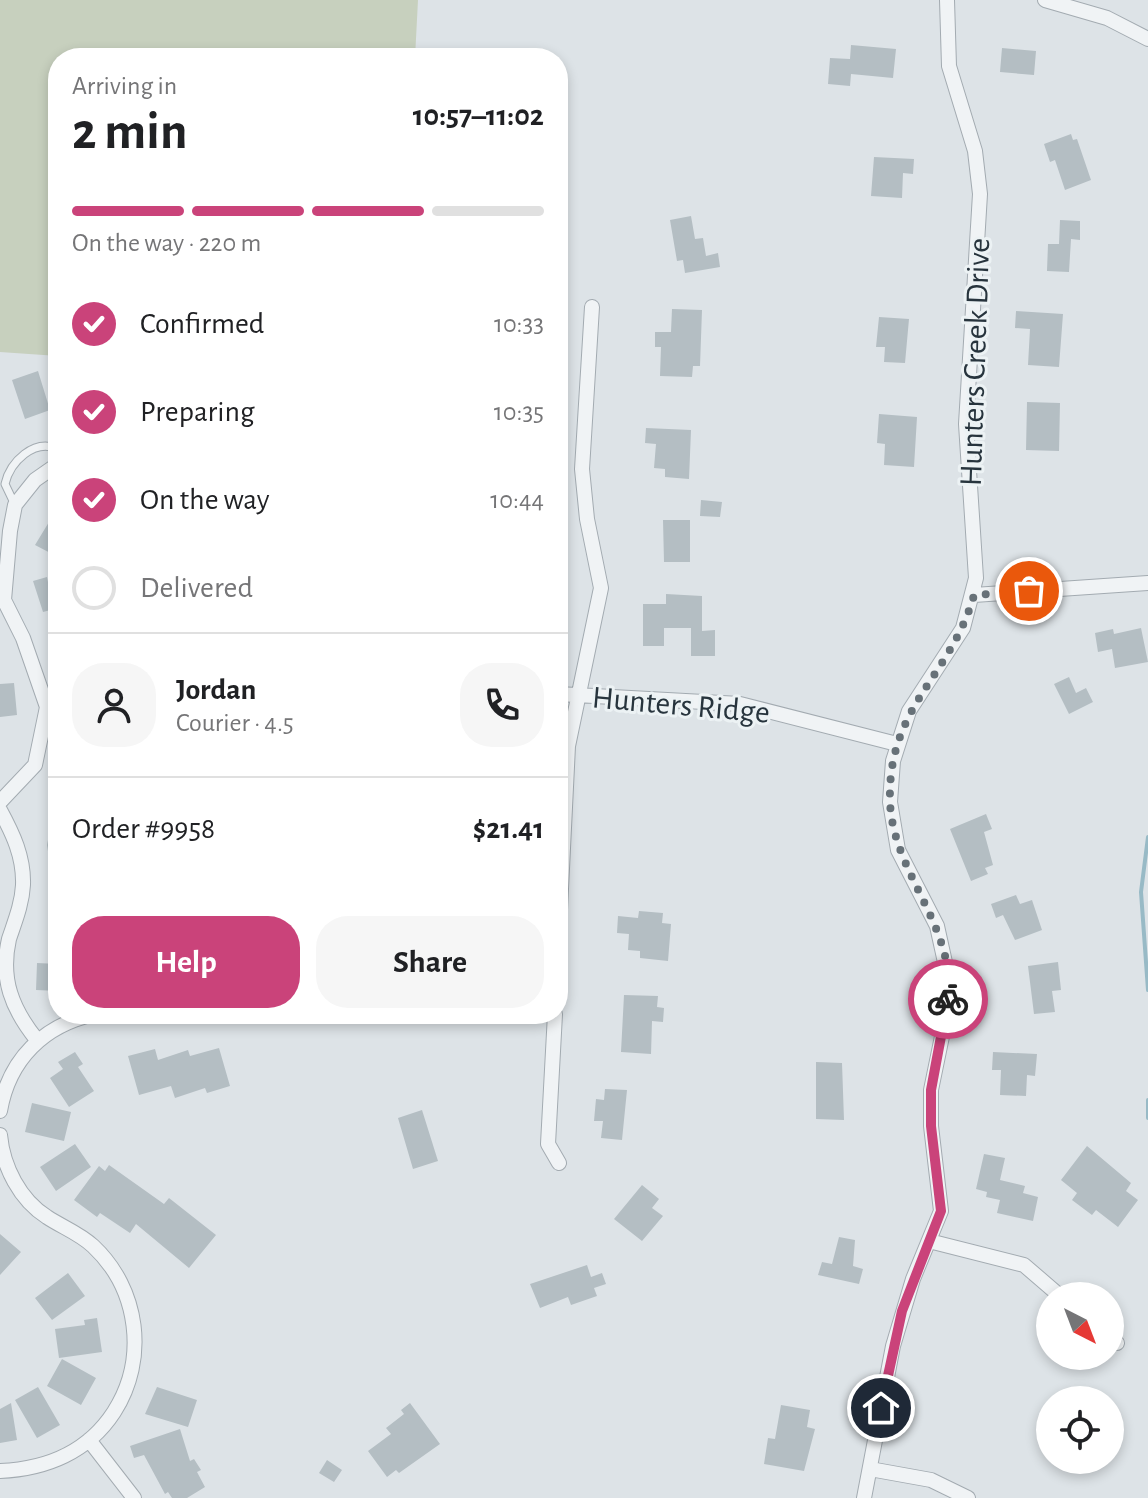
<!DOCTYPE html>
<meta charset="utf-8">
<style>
:root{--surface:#fff;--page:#f6f6f6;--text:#202124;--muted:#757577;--line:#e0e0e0;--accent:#ca437a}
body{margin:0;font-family:"Alegreya Sans",sans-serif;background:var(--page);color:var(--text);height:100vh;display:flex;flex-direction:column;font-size:30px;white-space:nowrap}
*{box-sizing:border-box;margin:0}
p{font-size:26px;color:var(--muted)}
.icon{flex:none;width:44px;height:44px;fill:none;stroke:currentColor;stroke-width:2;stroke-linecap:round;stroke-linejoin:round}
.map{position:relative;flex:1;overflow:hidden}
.panel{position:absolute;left:48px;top:48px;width:520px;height:976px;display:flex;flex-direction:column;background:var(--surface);border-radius:32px;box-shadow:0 4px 12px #0003}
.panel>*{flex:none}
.needle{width:52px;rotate:138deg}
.buttons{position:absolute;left:1036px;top:1282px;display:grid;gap:16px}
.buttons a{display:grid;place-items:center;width:88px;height:88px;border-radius:50%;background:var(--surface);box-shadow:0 4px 12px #0003;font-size:40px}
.pin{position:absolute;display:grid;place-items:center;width:68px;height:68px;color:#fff;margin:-34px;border:4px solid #fff;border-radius:50%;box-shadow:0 2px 8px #0007}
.courier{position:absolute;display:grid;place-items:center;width:80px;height:80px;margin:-40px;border:6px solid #ca437a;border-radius:50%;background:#fff;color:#222;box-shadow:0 2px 10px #0007}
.summary em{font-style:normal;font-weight:600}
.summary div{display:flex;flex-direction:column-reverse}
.summary{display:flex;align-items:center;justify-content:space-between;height:136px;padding:0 24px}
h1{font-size:52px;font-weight:600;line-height:60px}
.bar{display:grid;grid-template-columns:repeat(4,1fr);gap:12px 8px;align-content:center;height:96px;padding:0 24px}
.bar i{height:10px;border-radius:6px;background:var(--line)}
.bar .on{background:var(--accent)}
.bar p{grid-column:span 4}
.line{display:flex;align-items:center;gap:20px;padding:0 24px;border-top:2px solid var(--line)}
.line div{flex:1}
.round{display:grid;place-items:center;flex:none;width:84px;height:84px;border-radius:32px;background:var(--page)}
ol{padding:0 24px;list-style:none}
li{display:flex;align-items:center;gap:24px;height:88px}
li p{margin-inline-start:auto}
li .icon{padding:8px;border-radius:50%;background:var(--accent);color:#fff;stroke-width:4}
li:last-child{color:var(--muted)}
li i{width:44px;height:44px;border:4px solid var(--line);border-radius:50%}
.cta{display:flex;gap:16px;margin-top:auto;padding:16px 24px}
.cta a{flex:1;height:92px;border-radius:32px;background:var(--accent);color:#fff;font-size:32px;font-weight:600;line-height:92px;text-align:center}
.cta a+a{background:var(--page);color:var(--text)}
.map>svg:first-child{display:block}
</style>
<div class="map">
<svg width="1148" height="1498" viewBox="0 0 1148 1498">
<rect width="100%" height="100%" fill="#dde3e7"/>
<path fill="#c7d0be" d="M0,0H418L415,58H58V356L0,352Z"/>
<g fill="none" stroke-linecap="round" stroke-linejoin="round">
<path stroke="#98bac6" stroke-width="4" d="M1148,837L1141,892L1148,990
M1148,1100V1118"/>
</g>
<path fill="#b4bec3" d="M851,45L896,49L893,78L851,74L850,86L828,84L830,58L850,59Z
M1002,48L1036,51L1034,75L1000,72Z
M1071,134L1073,140L1077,139L1091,180L1065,190L1055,160L1050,162L1044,144Z
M874,157L914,159L913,174L903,173L902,198L871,196Z
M691,216L695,239L703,238L706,256L718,253L720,267L685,273L683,260L677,261L670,220Z
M1060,220L1080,221V240L1071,239L1069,272L1047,271L1048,244H1059Z
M672,309L702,310L700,366H693L692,377L660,376L661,347H655V332H671Z
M1016,311L1063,314L1059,367L1028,365L1030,329L1015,328Z
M879,317L909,319L905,363L884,362L885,347H876Z
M38,371L50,410L25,419L12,380Z
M1027,402L1060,403L1059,451L1026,450Z
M879,414L917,417L914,467L884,465L885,444L877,443Z
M646,428L691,430L689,479L665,477V469L654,468L656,444L645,443Z
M701,500L722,502L720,517L700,516Z
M663,520H690V562H664Z
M49,522L58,526V557L35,545Z
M47,577L48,582L58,580V608L43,612L33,581Z
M666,594L702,596V631L715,630V656H691V628H664V646H643V604H666Z
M1141,628L1148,662L1115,668L1112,649L1098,652L1095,633L1113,629L1114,634Z
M1069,677L1076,693L1086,688L1093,702L1069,714L1054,684Z
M14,683L17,715L0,717V684Z
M53,814L58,815V875L52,876L47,845Z
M986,814L992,829L984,832L993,865L985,868L988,874L971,881L950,829Z
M1016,895L1020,904L1032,900L1042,930L1015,940L1003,915L996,918L991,904Z
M639,911L663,913L662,923L671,924L668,961L640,958V951L628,950L629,934L617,933L618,916L638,918Z
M1058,962L1061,990L1052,991L1055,1012L1034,1014L1028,966Z
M37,963L58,964V991L36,990Z
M624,995L658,996L657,1007L664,1008L663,1022L652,1021L651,1054L621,1052Z
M219,1048L230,1086L207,1093L205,1088L175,1098L171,1086L139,1095L128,1056L155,1049L158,1060L188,1050L190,1056Z
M75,1052L83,1064L78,1067L94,1091L69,1107L50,1078L63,1069L58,1062Z
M993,1052L1037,1054L1035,1076L1027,1075L1026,1096L1000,1095L1001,1070H992Z
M816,1062L842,1063L844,1120L816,1119Z
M605,1089L627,1090L622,1140L601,1138L603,1121H594L596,1099L604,1100Z
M32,1103L71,1112L64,1141L25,1132Z
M422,1110L438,1161L413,1169L398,1118Z
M75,1144L91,1167L56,1191L40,1167Z
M1087,1146L1131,1183L1126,1191L1138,1200L1118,1227L1096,1210L1092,1215L1072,1200L1077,1193L1061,1180Z
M984,1154L1005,1158L1000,1180L1025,1186L1023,1193L1038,1197L1033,1221L997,1213L1000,1200L986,1197L987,1192L976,1189Z
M109,1165L164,1204L169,1198L216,1235L189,1268L136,1224L130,1233L100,1213L97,1217L74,1200L99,1166L105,1171Z
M642,1185L659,1199L652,1208L663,1216L642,1241L614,1219Z
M0,1234L21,1252L0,1275Z
M839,1237L855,1240L853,1266L863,1269L859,1284L818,1275L822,1262L832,1264Z
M587,1265L591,1277L602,1273L606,1284L594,1288L597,1296L571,1305L568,1297L540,1308L530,1284Z
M68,1273L85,1296L52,1320L35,1298Z
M97,1318L102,1352L59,1358L55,1329L85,1325L84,1320Z
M62,1359L96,1378L81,1405L47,1386Z
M38,1387L60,1425L37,1438L15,1400Z
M157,1387L197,1400L188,1427L145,1414Z
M11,1403L17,1440L0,1443V1409Z
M410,1403L440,1444L399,1473L396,1470L387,1477L368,1451L391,1434L386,1428L404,1414L401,1410Z
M781,1405L810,1410L807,1427L815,1429L804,1471L764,1464L768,1438L775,1439Z
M180,1429L190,1461L194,1459L201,1470L197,1472L205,1487L187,1498H172L168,1492L165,1494L144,1455L134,1458L130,1446Z
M327,1460L342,1470L334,1482L319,1473Z"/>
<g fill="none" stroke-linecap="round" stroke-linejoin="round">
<defs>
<path id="lane" d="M15,505L5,484C10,462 34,438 58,449"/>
<path id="street" d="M1045,0L1107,18L1148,39
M974,595L1148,583
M558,694L740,704L897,744
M0,802L35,765L47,707L23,638L4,600L10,531L15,505L35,480L58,464
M0,810C13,834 24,857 23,885C22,904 15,921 9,939C0,979 12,1009 37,1040
M558,950L568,746L601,588L587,519L582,469L592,307
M128,1014H168
M555,1014L548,1144L559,1163
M0,1111C9,1059 44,1025 95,1014
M0,1135C3,1167 20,1200 47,1217C62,1227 79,1233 93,1246C139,1289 148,1359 114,1412C88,1452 46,1469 0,1471
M929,1241L1024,1265L1060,1296
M1110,1342L1117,1343
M89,1440L134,1498
M870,1469L931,1480L968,1498
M864,1498L893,1346L913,1279L941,1211L931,1126V1090L947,1012L948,976L937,926L898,850L890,802L893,761L909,711L963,628L976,578L966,424L980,194L975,151L949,66L947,0"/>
</defs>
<use href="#lane" stroke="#a3abb1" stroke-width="9"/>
<use href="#street" stroke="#a3abb1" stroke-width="16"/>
<use href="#lane" stroke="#f0f3f5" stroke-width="7"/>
<use href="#street" stroke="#f0f3f5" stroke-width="14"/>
</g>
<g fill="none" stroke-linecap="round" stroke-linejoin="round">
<path stroke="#677178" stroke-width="8" stroke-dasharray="0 14.4" d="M948,999C956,926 893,874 890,802C887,706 951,677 974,595L1029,591"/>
<path stroke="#ca437a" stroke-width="10" d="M881,1408L902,1311L941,1211L931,1126V1090L948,999"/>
</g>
<g text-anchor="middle" stroke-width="6" stroke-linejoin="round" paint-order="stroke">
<g font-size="32" fill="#27343d" stroke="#ecf2f4">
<text transform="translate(974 362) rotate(-88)" y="11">Hunters Creek Drive</text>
<text transform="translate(681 704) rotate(5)" y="11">Hunters Ridge</text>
</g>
</g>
</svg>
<div class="buttons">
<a><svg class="needle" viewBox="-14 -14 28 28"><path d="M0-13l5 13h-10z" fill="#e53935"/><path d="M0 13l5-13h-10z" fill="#757577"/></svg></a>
<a><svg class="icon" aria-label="locate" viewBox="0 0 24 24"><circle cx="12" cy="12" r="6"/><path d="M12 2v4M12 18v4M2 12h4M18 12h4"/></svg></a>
</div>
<div class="pin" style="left:1029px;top:591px;background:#ea580c"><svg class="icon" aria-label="bag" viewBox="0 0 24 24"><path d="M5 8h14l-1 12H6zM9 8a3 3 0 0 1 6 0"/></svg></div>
<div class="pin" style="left:881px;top:1408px;background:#1f2937"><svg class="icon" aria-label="home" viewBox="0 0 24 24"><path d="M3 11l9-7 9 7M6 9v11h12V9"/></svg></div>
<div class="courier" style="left:948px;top:999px"><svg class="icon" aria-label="bike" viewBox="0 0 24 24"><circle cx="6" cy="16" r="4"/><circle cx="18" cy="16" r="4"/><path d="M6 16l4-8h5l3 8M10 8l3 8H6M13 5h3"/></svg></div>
<section class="panel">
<div class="summary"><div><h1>2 min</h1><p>Arriving in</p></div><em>10:57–11:02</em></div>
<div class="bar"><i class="on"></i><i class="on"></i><i class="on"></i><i></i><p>On the way · 220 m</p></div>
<ol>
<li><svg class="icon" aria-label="check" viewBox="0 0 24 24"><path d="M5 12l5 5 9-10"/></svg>Confirmed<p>10:33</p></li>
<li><svg class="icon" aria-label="check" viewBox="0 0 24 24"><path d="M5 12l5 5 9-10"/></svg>Preparing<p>10:35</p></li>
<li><svg class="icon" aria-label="check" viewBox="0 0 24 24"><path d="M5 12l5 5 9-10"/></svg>On the way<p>10:44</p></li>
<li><i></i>Delivered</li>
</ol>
<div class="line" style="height:144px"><a class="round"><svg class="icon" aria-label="person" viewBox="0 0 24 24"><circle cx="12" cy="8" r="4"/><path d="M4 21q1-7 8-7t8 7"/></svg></a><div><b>Jordan</b><p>Courier · 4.5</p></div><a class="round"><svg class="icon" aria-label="phone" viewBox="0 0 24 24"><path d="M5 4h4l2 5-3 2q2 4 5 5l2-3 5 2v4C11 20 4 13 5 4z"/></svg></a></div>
<div class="line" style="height:104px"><div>Order #9958</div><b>$21.41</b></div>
<div class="cta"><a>Help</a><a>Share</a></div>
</section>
</div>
